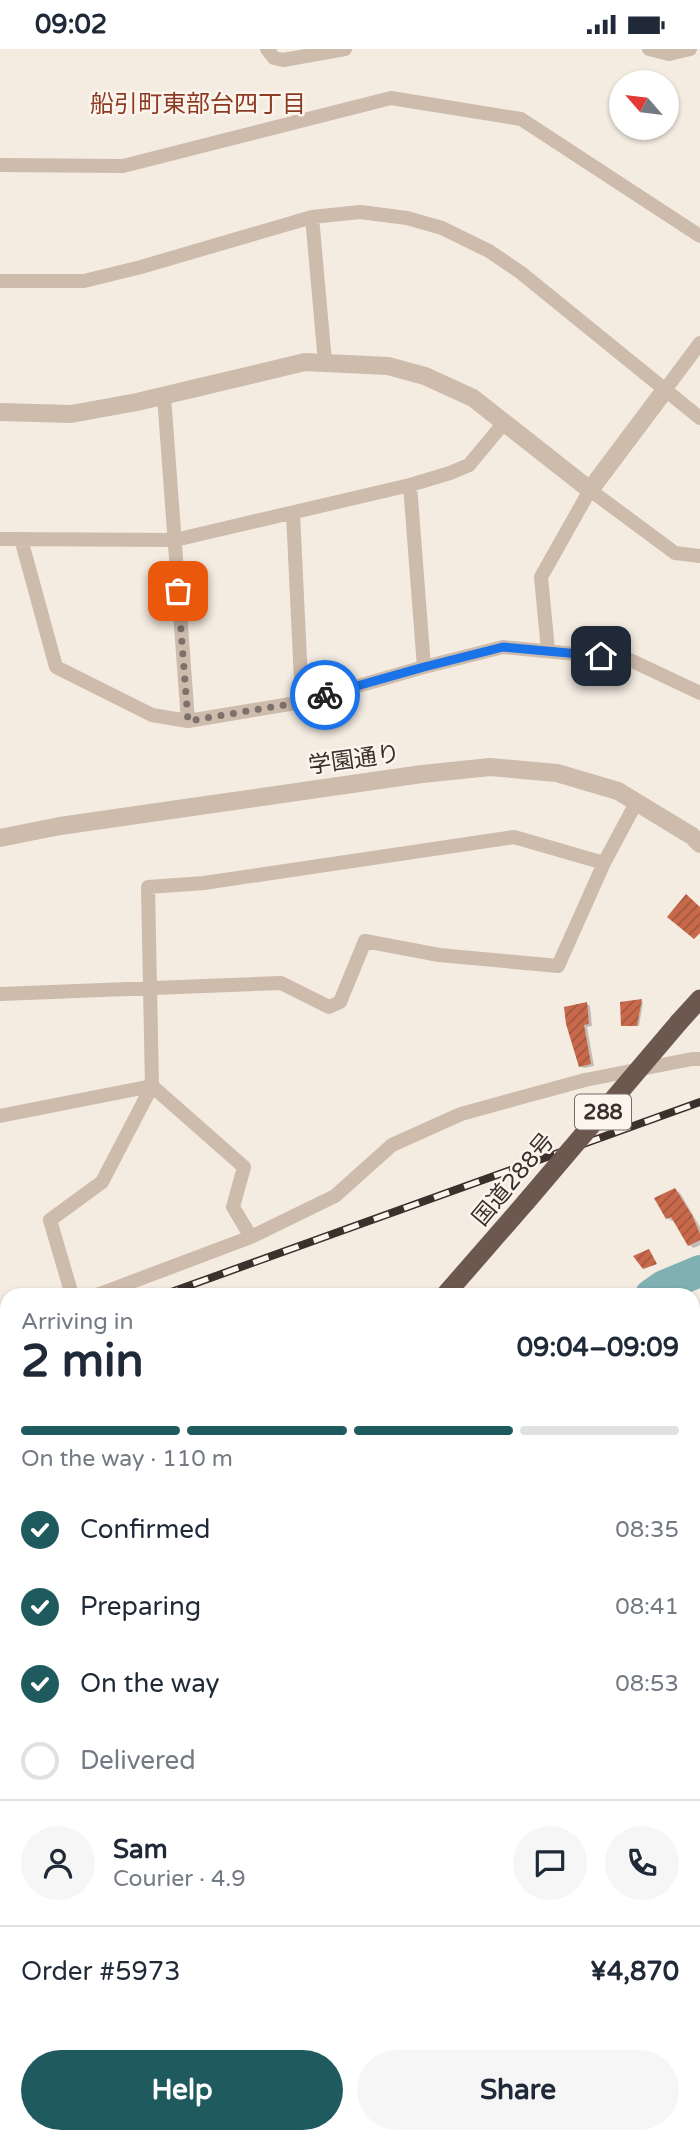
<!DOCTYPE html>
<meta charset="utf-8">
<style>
:root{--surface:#fff;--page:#f6f6f7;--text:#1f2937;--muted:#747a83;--line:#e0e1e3;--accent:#1f5a5e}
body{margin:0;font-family:"Varela Round","Noto Sans JP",sans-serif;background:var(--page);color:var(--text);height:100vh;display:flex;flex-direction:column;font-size:26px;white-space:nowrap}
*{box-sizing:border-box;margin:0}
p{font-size:23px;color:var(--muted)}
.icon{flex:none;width:38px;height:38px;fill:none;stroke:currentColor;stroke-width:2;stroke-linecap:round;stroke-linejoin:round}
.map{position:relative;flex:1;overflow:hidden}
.details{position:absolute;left:0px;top:1239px;width:700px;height:856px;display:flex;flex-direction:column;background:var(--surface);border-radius:21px 21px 0 0;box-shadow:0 2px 5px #0004}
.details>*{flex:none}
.needle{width:46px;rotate:298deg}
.tools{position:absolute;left:609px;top:21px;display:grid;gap:14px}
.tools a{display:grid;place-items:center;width:70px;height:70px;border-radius:50%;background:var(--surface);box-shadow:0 2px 5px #0004;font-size:35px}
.pin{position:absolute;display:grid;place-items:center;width:60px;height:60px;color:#fff;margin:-30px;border-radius:14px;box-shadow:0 4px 10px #0006}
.courier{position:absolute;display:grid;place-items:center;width:70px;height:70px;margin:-35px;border:5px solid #1a73e8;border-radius:50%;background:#fff;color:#222;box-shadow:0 2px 9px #0007}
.overview em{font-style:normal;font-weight:700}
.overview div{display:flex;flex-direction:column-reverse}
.overview{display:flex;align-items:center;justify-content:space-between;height:119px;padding:0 21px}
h1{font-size:46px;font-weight:700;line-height:52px}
.bar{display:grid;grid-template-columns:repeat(4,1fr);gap:10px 7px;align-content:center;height:84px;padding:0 21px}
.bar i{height:9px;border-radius:5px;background:var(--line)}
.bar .selected{background:var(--accent)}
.bar p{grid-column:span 4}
.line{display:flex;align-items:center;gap:18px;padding:0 21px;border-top:2px solid var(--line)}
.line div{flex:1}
.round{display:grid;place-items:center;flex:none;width:74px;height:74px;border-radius:37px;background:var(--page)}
ol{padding:0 21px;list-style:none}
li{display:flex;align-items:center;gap:21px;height:77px}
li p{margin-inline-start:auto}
li .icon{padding:7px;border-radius:50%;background:var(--accent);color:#fff;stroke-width:4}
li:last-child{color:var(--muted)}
li i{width:38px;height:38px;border:4px solid var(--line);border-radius:50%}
.primary-button{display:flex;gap:14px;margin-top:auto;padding:14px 21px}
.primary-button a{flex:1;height:80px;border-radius:42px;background:var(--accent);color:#fff;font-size:28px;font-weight:700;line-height:80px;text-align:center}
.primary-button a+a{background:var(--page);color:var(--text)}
.status{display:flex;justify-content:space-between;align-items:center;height:49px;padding:0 35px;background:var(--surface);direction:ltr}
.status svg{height:19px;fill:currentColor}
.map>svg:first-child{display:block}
</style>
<div class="status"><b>09:02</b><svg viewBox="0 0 49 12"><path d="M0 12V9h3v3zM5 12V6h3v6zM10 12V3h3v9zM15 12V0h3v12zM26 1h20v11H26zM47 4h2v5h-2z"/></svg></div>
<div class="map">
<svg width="700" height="2094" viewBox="0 0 700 2094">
<defs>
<pattern id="forest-firs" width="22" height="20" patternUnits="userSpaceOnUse" patternTransform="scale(1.75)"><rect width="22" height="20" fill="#b8c4a0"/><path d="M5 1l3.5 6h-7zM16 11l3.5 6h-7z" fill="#97a083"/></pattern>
<pattern id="building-hatch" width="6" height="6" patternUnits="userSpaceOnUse" patternTransform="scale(1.75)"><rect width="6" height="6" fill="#c8694b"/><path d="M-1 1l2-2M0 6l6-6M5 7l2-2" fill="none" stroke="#a4573f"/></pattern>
</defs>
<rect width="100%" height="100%" fill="#f4ebe1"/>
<path fill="url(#forest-firs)" d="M693,1806L700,1811V2094H436L442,2088H693Z"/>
<path fill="#b8c4a0" d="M0,1743L7,1751V1903L0,1909Z"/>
<path fill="#0003" d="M641,952L643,953L639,977H624Z
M587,955L590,957L592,977L587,978L594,1017L584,1019L580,1017L568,974Z
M675,1141L680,1144L700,1178V1196L694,1199L689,1196L675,1171L672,1172L667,1169Z
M581,1240L586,1243L588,1246H574Z
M7,1590V1613L0,1620V1596L2,1597Z
M7,1935V2084L0,2081V1940Z"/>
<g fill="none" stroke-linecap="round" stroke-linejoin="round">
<path stroke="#7fb0b2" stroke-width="32" d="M651,1246L664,1237L700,1222
M227,2094L232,2088"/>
</g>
<path fill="url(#building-hatch)" d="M686,845L700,858V884L694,890L667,868Z
M642,950L637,977H621L620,953Z
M587,953L589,975L584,976L591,1015L579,1018L566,975L564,958Z
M675,1139L692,1166L700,1185V1191L688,1197L671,1168L666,1170L654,1149Z
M649,1200L657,1215L643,1220L633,1207Z"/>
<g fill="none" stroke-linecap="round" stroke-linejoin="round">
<path stroke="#cdbbac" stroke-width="14" d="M267,0L274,9L283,11L345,0
M649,0L669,5L690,0
M0,116L123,117L391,49L521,70L700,187
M312,168L325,313
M0,232H84L141,218L312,168L360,163L407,169L442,179L489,202L520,223L700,369
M665,341L700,294
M164,347L188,672
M410,436L424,618
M293,464L302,653
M0,490L175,491L410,436L450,424L469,416L503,375
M21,490L56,618L152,666L188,672L302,653L424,618L503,598L628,610L700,644
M548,601L541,528L590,441L675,504L700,507
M0,945L281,934L329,958L340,953L365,892L439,906L558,917L604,814L637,752
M152,1037L244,1118L233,1158L251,1188
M0,1067L152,1037
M72,1246L50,1171L102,1133L152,1037L148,838L204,834L514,788L604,814
M97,1246L251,1188L335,1147L392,1096L461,1065L585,1031L692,1010H700
M0,1283L7,1280
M0,1450L7,1458
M693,1609L700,1596
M693,1782L700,1770
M297,2094L303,2088"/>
<path stroke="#cdbbac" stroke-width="18" d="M0,363L71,365L137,353L305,313L388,317L425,327L473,349L590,441L665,341
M0,789L60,777L206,756L422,725L490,718L557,724L618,742L692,787L700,795"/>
<path stroke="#6c584f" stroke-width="19" d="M679,973L700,950
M445,1246L526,1153
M0,1662L7,1656"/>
<defs>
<path id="rail" d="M163,1246L700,1053
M0,1305L7,1302"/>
</defs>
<use href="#rail" stroke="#3b302b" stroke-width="8"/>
<use href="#rail" stroke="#fbf5ee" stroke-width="5" stroke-dasharray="16" stroke-linecap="butt"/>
<path stroke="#6c584f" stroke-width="19" d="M526,1153L679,973"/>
</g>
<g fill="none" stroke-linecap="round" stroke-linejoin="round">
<path stroke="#7c716b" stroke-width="7" stroke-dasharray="0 12.6" d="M178,542L188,672L302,653L325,646"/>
<path stroke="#1a73e8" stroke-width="9" d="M325,646L424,618L503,598L601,607"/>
</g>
<g text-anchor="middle" stroke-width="5" stroke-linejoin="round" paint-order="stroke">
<rect fill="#fbf5ee" stroke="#756b66" stroke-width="2" x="575" y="1045.5" width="56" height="35" rx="5"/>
<g font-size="21" font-weight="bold" fill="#3b302b">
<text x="603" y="1070">288</text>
</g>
<g font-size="23" fill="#3b302b" stroke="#fbf5ee">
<text transform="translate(354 710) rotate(-8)" y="8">学園通り</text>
<text transform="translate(513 1130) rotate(-50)" y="8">国道288号</text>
</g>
<g font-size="24" fill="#8c3b22" stroke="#fbf5ee">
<text x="198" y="63">船引町東部台四丁目</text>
</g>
</g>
</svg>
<div class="tools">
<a><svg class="needle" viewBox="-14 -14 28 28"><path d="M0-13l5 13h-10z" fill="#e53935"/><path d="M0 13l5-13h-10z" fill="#747a83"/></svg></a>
</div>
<div class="pin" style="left:178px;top:542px;background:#ea580c"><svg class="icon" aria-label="bag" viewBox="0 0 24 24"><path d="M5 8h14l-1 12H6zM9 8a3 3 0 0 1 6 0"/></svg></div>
<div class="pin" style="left:601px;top:607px;background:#1f2937"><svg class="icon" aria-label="home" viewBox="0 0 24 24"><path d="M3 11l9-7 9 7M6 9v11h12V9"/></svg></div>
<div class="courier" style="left:325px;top:646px"><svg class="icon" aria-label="bike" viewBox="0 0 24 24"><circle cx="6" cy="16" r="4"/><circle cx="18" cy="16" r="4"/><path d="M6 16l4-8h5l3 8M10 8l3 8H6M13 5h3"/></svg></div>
<section class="details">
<div class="overview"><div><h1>2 min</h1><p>Arriving in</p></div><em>09:04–09:09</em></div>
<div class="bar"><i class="selected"></i><i class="selected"></i><i class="selected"></i><i></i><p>On the way · 110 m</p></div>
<ol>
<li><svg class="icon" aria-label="check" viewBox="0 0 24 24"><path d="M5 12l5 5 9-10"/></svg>Confirmed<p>08:35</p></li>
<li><svg class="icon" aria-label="check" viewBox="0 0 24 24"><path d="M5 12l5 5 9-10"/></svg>Preparing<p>08:41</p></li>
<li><svg class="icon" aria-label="check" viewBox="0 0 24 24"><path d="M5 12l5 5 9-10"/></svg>On the way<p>08:53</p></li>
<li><i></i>Delivered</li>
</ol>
<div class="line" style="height:126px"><a class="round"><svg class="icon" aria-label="person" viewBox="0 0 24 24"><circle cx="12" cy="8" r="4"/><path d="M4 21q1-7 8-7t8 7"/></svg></a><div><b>Sam</b><p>Courier · 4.9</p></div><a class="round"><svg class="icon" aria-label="chat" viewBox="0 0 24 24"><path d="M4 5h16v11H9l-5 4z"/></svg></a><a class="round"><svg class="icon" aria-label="phone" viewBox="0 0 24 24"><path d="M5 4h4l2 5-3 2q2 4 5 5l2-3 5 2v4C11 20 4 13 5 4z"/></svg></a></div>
<div class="line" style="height:91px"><div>Order #5973</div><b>¥4,870</b></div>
<div class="primary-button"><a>Help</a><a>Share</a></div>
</section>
</div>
